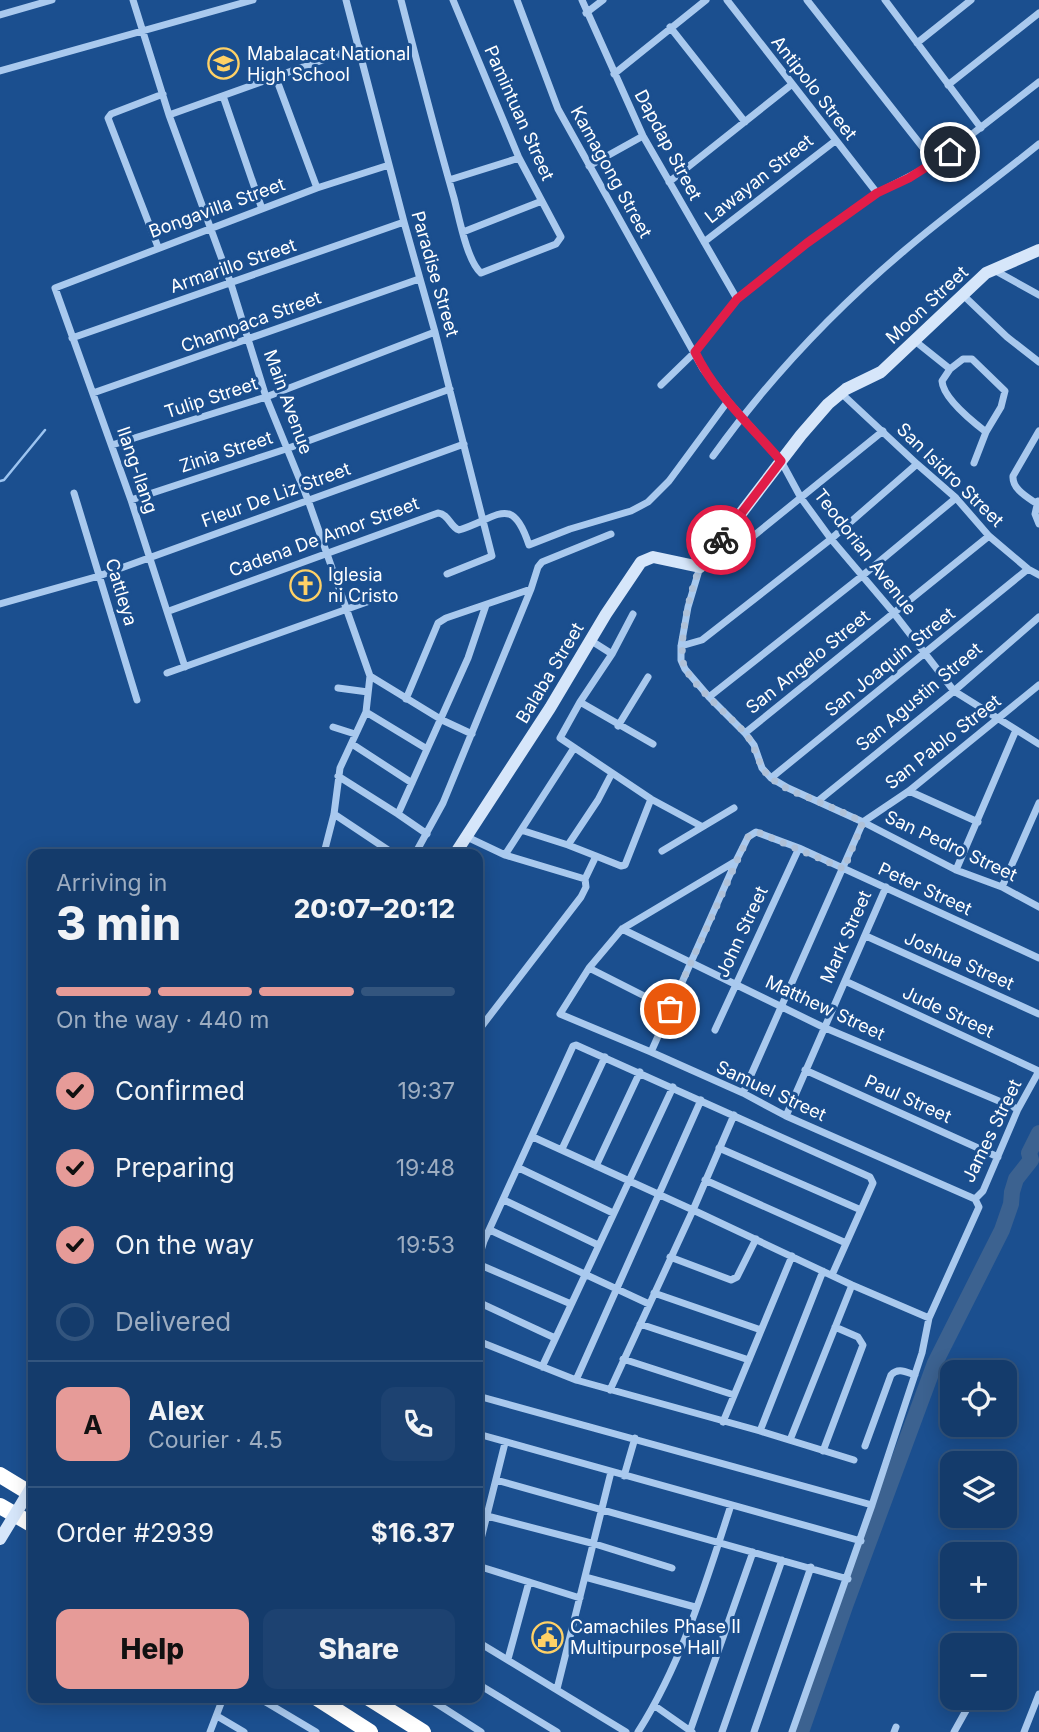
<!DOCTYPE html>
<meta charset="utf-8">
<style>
:root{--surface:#143b6b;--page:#1d4271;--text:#f1f3f6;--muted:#9dadc1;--line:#33557e;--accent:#e69b98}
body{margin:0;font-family:Inter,sans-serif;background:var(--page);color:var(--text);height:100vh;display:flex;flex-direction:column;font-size:26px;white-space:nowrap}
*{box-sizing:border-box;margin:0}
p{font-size:23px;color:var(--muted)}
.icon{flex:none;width:38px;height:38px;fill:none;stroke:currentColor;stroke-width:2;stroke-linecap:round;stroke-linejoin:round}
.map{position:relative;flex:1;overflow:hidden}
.side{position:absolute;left:28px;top:849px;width:455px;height:854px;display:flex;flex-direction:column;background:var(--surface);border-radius:14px;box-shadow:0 4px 18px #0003,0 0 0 2px var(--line)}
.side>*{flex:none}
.tools{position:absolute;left:940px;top:1360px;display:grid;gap:14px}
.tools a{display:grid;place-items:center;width:77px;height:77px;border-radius:14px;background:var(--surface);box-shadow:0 4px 18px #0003,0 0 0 2px var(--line);font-size:35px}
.pin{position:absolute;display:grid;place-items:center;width:60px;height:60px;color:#fff;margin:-30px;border:4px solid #fff;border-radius:50%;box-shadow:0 2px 7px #0007}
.courier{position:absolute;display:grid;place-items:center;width:70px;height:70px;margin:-35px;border:5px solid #e11d48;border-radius:50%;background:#fff;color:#222;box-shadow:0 2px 9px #0007}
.headline em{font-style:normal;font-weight:800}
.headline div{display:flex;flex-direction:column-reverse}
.headline{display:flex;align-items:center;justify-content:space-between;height:119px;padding:0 28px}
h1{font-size:46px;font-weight:800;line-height:52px}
.bar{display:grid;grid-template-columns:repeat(4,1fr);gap:10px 7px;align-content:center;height:84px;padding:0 28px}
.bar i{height:9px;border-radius:5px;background:var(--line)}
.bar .active{background:var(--accent)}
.bar p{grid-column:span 4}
.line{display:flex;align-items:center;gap:18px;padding:0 28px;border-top:2px solid var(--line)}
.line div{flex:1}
.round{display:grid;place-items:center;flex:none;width:74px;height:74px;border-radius:14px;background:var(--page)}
ol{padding:0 28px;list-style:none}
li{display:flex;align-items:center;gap:21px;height:77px}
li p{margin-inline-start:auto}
li .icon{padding:7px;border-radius:50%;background:var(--accent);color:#111;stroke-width:4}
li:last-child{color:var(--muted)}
li i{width:38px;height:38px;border:4px solid var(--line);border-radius:50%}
.cta{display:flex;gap:14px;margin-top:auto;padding:14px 28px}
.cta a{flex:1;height:80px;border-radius:14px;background:var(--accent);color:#111;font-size:28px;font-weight:800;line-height:80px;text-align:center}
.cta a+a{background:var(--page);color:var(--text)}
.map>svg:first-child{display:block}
</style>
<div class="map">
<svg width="1039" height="1732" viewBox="0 0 1039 1732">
<rect width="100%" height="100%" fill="#1b4f8f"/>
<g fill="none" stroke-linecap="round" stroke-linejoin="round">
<path stroke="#9cc4f0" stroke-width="2.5" d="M0,481L4,480L45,430"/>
<path stroke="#3c6290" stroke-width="16" d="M801,1732L845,1606L935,1363L1002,1230L1011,1204L1012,1192L1016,1179L1031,1160L1029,1153L1039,1133"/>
<path stroke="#a9c9ee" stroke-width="7" d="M133,0L169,115L231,284L266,397L308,500L370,676L366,712L340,768L334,814L324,853
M346,0L404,222L435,332L492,556L447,574
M401,0C418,66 435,132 454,198C459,217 467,261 481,273L556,244L561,237L519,158L453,0
M517,0L558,109L703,369L728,401L781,461L801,498L831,539L893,612L954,691L1039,744
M582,0L643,136L737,299
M727,0L877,193
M807,0L935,163
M885,0L981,128
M586,13L603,0
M0,15L52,0
M670,27L745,122
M917,43L971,0
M0,71L253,0
M614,74L706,0
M276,78L317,188
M948,85L1039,13
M223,96L262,209
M169,115L359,47
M589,166L643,136
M449,180L519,158
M669,182L791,85
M463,232L542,201
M704,242L835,141
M158,247L108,118L111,114L163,94
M994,270L1039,295
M963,295L1007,337L1039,362
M72,338L404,222
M915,341L950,369L942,381C943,398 973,422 986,432
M950,369L963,359H972L1005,391L1001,407L986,432L974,463
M661,385L695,352L737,299L807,243L877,193L935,163L1039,82
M93,393L419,279
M841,393L917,464L956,498L989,536L1028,569L1039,575
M883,431L725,559L716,565L700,567L688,607L681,646V660L685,669L709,697L745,733L754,745L762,768L771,778L788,788L863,822L956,870L1002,887L1039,907
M112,445L266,397L435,332
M713,456C768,380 834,310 905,250C948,213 995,180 1039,144
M74,493L137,700
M131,500L286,449L450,389
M1038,501L1035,514L1039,524
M1037,504C1027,497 1012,489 1013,476L1039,431
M531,589L538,567L542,562L611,534
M0,604L99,576L464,444
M169,611L438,513C449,514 450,527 459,530C498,518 512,493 529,545L570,529L631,511L648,502L669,481L728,401
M633,614L612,654L580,702L560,738L651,799L701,826
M590,640L612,654
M681,646L702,640L831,539L917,464
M185,667L131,500L55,288L317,188L389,165
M167,673L381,597
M370,676L442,720L472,734
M338,688L368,692
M709,697L862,576L956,498
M406,699L438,623L446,618L531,589L443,803L415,854
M580,702L653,744
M366,712L427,749
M618,726L648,677
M333,727L355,734
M745,733L989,536
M352,744L412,783
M338,776L398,814
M771,778L1028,569
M909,791L978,822
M818,801L954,691L1039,617
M334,814L394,854
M521,830L568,845
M427,834L398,814L468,658L486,605
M467,837L505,855L585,879L586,887L581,897L478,1031
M662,851L734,808
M505,855L574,748
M596,856L621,866L625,865L651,799
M736,861L622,929L589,968L560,1014L651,1052L743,1093L786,1116L975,1199L983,1191L1018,1109L1039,1071L845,981
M956,870L1016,730
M585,879L596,856L568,845L598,800L612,773
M1002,887L1039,803
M622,929L823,1027L1018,1109
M866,936L1039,1014
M589,968L670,1009
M715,1030L799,848
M651,1052L736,861L748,837L756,832L799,848L1039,958
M805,1070L998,1157
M743,1093L863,822L909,791L1039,685
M734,1115L693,1210L852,1285L929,1318L922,1353L872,1505
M786,1116L886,887
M533,1137L693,1210L610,1390
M719,1148L861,1210L832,1275
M562,1149L605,1057
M596,1166L640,1072
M519,1168L613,1213
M705,1180L846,1243
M504,1200L598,1245
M490,1230L649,1304
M670,1257L731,1280L737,1277L756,1239
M478,1260L484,1241L573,1046L576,1045L870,1177L873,1183L861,1210
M478,1264L571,1304
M654,1293L761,1330
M478,1302L555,1338
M929,1318L979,1207L975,1199
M640,1324L749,1360
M478,1341L576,1380L760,1431L854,1460
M623,1359L734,1395
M542,1367L673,1087
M576,1380L701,1100
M478,1396L872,1505L792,1732
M723,1422L792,1256
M760,1431L823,1271
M478,1434L861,1541
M790,1440L852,1285
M865,1446L891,1375C898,1367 906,1372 915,1375
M823,1451L863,1345L858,1337L835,1327
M624,1476L635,1438
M496,1480L848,1579
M487,1516L595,1544L672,1568
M478,1551L505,1443
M478,1566L580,1598
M585,1577L695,1607
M478,1642L626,1732
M508,1659L529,1582
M478,1684L557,1732
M557,1689L611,1472
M259,1698L316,1732
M428,1698L481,1732
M655,1706L692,1732
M217,1716L244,1732
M690,1731L753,1552
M210,1732L223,1698
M638,1732C682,1663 706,1582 731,1505
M722,1732L782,1560
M754,1732L811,1567
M894,1732L896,1727
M954,1732L973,1698
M1024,1732L1039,1694"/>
<path stroke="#d6e6fa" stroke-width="12" d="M455,854L550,708L606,614L641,562L653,557L700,567L801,435L828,404L846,389L881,372L986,273L1039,250"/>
<path stroke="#fff" stroke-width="16" d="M0,1475L33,1495
M0,1506L33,1525
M317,1698L370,1732
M369,1698L423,1732"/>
<path stroke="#d6e6fa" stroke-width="12" d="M0,1539L33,1485"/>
</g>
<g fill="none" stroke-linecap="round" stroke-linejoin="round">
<path stroke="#afc1d8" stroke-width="7" stroke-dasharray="0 12.6" d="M670,1009L748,837L760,833L844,869L863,822C847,814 831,807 814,800C800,794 783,789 771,778C757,767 757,746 744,732C725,711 701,694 686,670C675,653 691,583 701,566C706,557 714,549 721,540"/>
<path stroke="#e11d48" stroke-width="9" d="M721,540L781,461C751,426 715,394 695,352L737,299L807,243L877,193L909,178L950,152"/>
</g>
<defs>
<symbol id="school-ring" viewBox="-11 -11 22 22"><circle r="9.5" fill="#1b4f8f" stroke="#ffd166" stroke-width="1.5"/><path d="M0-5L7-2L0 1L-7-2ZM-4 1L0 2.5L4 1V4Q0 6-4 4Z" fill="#ffd166"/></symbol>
<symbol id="church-ring" viewBox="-11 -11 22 22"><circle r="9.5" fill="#1b4f8f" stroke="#ffd166" stroke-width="1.5"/><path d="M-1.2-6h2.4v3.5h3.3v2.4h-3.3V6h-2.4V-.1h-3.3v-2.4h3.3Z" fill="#ffd166"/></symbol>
<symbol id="civic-ring" viewBox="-11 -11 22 22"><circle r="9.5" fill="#1b4f8f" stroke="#ffd166" stroke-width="1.5"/><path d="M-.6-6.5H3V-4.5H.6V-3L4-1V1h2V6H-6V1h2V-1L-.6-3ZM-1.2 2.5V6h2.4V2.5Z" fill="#ffd166"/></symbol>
</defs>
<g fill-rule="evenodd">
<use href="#school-ring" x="206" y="46" width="35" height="35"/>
<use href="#church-ring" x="288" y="568" width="35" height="35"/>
<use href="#civic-ring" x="530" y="1620" width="35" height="35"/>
</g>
<g text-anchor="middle" stroke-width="6" stroke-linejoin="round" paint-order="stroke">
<g font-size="18" fill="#fff" stroke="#1b4f8f" text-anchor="start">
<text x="247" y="60">Mabalacat National<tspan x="247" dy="21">High School</tspan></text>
<text x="328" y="581">Iglesia<tspan x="328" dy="21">ni Cristo</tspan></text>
<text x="570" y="1633">Camachiles Phase II<tspan x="570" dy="21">Multipurpose Hall</tspan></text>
</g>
<g font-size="18" fill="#fff" stroke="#1b4f8f">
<text transform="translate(814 88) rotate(52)" y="6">Antipolo Street</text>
<text transform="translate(519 113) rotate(66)" y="6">Pamintuan Street</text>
<text transform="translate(668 145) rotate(62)" y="6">Dapdap Street</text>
<text transform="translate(611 172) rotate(61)" y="6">Kamagong Street</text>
<text transform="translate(759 179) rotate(-38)" y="6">Lawayan Street</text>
<text transform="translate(217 208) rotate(-20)" y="6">Bongavilla Street</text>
<text transform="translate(233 266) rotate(-19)" y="6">Armarillo Street</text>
<text transform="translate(435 274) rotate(74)" y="6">Paradise Street</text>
<text transform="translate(927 305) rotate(-43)" y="6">Moon Street</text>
<text transform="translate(251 322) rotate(-20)" y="6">Champaca Street</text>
<text transform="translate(211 398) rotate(-18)" y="6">Tulip Street</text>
<text transform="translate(288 402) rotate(70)" y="6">Main Avenue</text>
<text transform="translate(226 452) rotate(-18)" y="6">Zinia Street</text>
<text transform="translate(137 470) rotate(71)" y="6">Ilang-Ilang</text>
<text transform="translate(950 475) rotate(44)" y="6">San Isidro Street</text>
<text transform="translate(276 495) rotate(-20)" y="6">Fleur De Liz Street</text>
<text transform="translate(324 537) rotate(-20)" y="6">Cadena De Amor Street</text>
<text transform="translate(865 552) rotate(52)" y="6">Teodorian Avenue</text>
<text transform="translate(121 592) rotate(73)" y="6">Cattleya</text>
<text transform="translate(808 662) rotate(-39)" y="6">San Angelo Street</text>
<text transform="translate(890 662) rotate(-39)" y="6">San Joaquin Street</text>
<text transform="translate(550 673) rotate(-59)" y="6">Balaba Street</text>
<text transform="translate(919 697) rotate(-40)" y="6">San Agustin Street</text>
<text transform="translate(943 742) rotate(-38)" y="6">San Pablo Street</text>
<text transform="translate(951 846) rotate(25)" y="6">San Pedro Street</text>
<text transform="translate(925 889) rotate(25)" y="6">Peter Street</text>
<text transform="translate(742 932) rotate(-65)" y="6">John Street</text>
<text transform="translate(846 937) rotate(-66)" y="6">Mark Street</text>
<text transform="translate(959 961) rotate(24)" y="6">Joshua Street</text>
<text transform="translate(825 1008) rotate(25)" y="6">Matthew Street</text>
<text transform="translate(948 1012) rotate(25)" y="6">Jude Street</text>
<text transform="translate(771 1091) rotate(25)" y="6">Samuel Street</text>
<text transform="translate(908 1099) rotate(24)" y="6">Paul Street</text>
<text transform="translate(992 1131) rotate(-64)" y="6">James Street</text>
</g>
</g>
</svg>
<div class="tools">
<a><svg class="icon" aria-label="locate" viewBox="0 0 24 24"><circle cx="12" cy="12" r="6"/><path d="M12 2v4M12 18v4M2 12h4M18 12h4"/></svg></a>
<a><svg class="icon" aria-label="layers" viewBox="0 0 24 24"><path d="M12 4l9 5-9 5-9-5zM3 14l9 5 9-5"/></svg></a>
<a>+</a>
<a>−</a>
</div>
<div class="pin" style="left:670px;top:1009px;background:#ea580c"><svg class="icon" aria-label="bag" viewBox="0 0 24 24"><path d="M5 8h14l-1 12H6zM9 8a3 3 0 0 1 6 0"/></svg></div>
<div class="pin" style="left:950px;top:152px;background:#1f2937"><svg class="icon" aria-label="home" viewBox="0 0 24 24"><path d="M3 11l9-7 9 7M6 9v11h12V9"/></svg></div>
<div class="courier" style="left:721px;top:540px"><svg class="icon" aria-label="bike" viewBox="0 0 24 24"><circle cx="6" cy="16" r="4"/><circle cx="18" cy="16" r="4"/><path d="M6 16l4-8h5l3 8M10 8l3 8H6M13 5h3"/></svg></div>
<section class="side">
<div class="headline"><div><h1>3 min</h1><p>Arriving in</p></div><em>20:07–20:12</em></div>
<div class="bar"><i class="active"></i><i class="active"></i><i class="active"></i><i></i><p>On the way · 440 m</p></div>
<ol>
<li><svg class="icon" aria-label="check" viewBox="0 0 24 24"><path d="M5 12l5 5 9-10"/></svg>Confirmed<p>19:37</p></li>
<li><svg class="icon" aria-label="check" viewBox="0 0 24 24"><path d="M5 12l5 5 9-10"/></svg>Preparing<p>19:48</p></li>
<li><svg class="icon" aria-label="check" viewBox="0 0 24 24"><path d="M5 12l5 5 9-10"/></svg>On the way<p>19:53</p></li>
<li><i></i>Delivered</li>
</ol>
<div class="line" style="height:126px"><b class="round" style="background:var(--accent);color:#111">A</b><div><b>Alex</b><p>Courier · 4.5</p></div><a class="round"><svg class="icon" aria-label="phone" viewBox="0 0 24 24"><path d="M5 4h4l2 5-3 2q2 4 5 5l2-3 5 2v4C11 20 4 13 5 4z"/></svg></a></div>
<div class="line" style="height:91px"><div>Order #2939</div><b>$16.37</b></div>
<div class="cta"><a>Help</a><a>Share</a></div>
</section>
</div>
